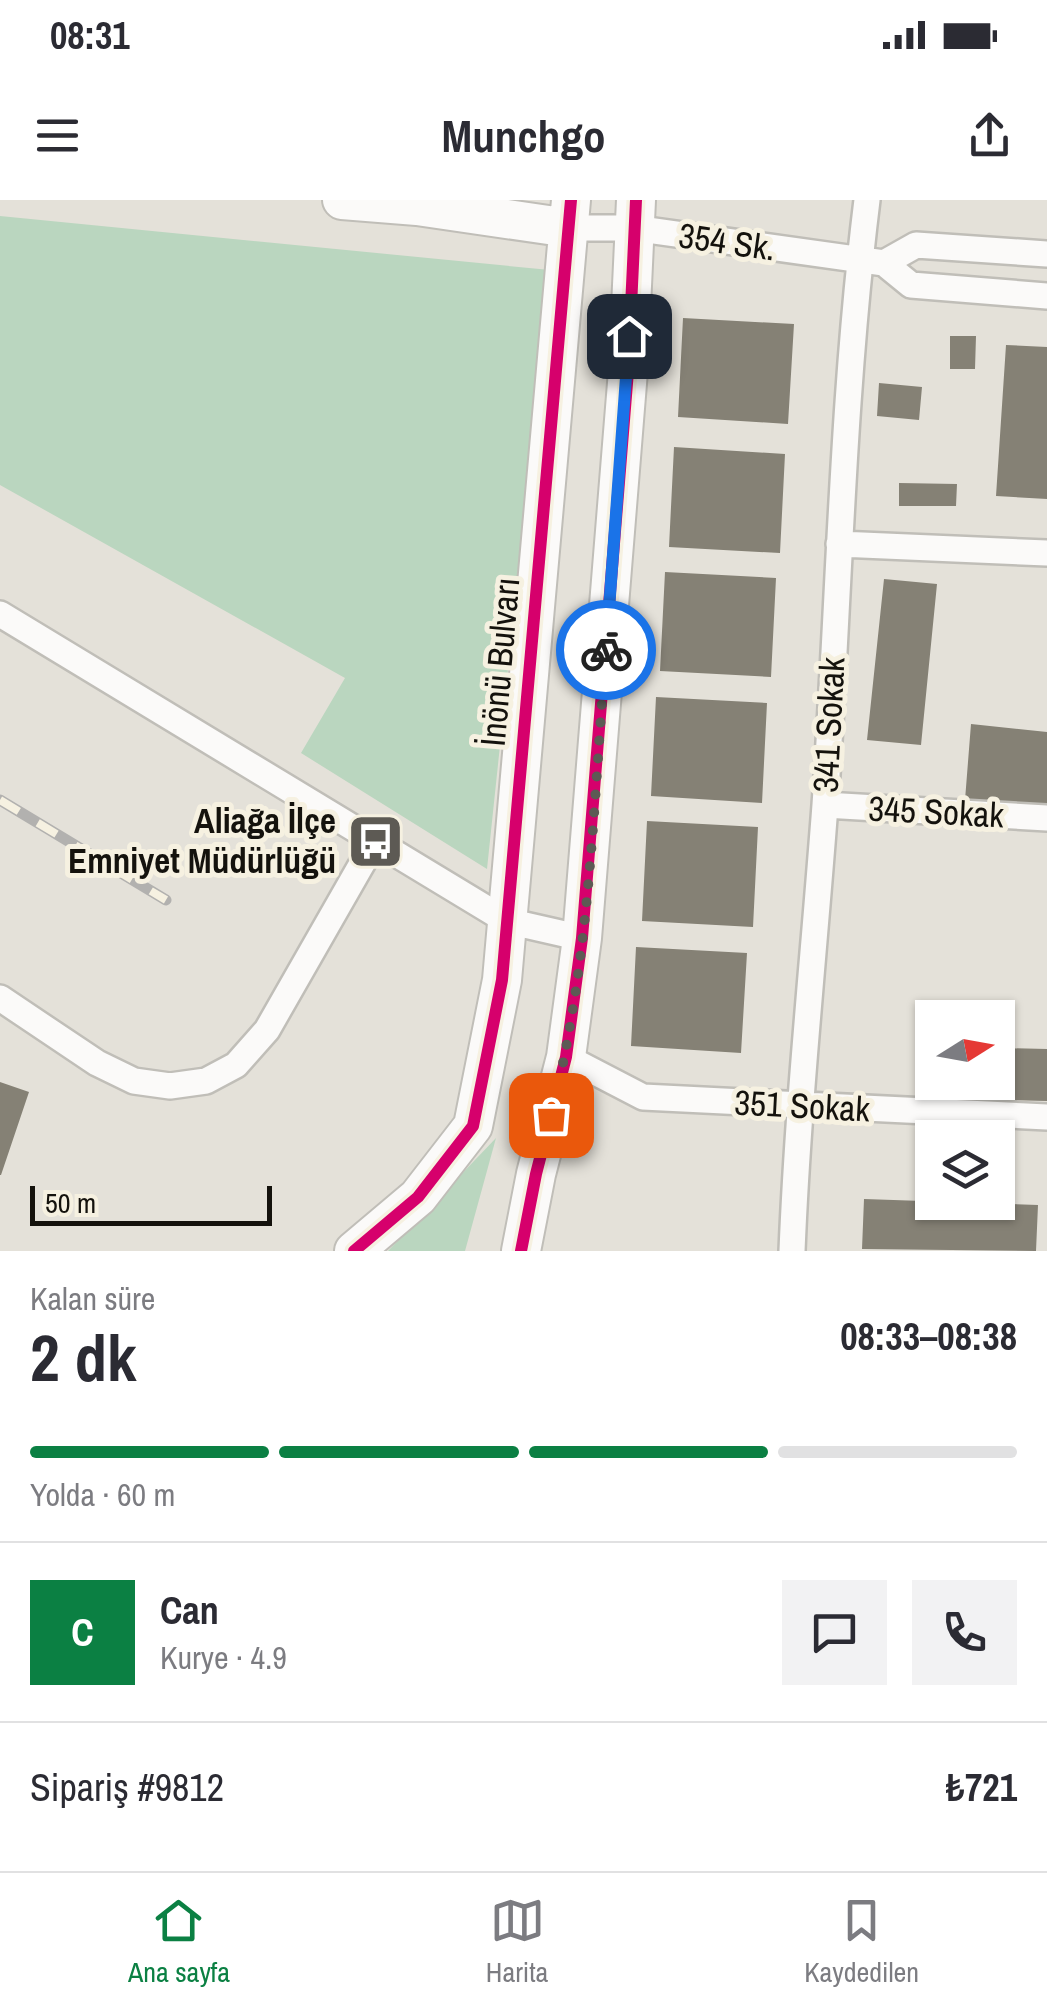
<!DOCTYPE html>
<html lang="tr">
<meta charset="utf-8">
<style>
:root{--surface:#fff;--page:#f2f2f3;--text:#2b2b33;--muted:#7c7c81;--line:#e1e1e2;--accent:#0b8043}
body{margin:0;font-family:"Archivo Narrow",sans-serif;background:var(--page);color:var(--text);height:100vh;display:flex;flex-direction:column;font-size:38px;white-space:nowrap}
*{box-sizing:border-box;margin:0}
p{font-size:32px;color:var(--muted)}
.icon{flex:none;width:55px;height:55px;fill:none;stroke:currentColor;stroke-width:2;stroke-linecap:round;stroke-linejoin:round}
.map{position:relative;height:1051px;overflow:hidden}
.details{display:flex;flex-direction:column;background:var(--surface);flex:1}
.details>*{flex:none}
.needle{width:65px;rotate:79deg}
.tools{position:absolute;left:915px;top:800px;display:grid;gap:20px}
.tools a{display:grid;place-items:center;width:100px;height:100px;border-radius:0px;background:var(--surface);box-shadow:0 2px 8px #0004;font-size:50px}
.scale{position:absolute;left:30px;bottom:25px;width:242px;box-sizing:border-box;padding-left:10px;border:5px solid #14120d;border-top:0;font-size:28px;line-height:35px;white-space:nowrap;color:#14120d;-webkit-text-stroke:8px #f6f1e1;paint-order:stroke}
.pin{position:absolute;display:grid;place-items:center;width:85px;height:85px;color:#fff;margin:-42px;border-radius:20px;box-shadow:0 5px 15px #0006}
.courier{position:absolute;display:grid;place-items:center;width:100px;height:100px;margin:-50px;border:8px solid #1a73e8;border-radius:50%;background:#fff;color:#222;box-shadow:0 2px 12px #0007}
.summary em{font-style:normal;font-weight:700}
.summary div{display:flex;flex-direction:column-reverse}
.summary{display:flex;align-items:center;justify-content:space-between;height:170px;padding:0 30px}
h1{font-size:65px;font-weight:700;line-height:75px}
.bar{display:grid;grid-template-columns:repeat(4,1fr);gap:15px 10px;align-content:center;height:120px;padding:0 30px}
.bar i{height:12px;border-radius:8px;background:var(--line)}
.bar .selected{background:var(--accent)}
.bar p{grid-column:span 4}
.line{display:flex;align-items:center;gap:25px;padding:0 30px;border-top:2px solid var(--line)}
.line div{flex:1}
.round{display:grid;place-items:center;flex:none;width:105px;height:105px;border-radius:0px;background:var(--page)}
.status{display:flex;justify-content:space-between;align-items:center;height:70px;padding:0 50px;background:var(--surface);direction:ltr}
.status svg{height:28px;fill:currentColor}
header{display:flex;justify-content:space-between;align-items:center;height:130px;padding:0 30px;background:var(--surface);font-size:45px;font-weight:700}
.dock{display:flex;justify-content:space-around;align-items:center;height:140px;border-top:2px solid var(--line);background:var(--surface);font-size:28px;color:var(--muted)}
.dock a{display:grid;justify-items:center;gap:5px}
.dock .selected{color:var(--accent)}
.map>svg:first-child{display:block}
</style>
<div class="status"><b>08:31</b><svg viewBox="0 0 49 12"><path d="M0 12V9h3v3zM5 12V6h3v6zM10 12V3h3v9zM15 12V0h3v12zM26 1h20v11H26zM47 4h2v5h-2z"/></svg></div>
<header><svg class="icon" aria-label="menu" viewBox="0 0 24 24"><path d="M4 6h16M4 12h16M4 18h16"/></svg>Munchgo<svg class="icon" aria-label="share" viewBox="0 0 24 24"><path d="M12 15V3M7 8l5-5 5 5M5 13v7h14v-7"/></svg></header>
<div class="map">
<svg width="1047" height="1051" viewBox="0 0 1047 1051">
<rect width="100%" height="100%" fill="#e4e1d9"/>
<path fill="#bad6bf" d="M0,16L550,70L487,669L301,553L345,478L0,285Z
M496,938L465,1051H388Z"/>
<path fill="#858175" d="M683,118L794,124L788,224L678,217Z
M950,136H976L975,169H950Z
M1006,145L1047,147V299L996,296Z
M879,183L922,187L919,220L877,216Z
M674,247L785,254L780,353L669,347Z
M899,283L957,284L956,306H899Z
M665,372L776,378L771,477L660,471Z
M884,379L937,384L921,545L867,540Z
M656,497L767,503L762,603L651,596Z
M971,524L1047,532V605L965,600Z
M647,621L758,627L753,727L642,721Z
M636,747L747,753L741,853L631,846Z
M998,848L1047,849V901L951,899L952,882H998Z
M0,882L29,892L1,975H0Z
M864,999L1038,1005L1036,1051L862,1049Z"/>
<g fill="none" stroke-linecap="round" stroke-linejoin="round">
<defs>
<path id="street" d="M569,28H633L884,63L911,85L1047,96
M884,63L916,45L1047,54
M839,344L1047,353
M0,414L507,721L582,738
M825,605L1047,618
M0,798L97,863L134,881L170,886L206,881L236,865L267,830L375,641
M566,857L643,897L1047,917
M792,1051C798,902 814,754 825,605C839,403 842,201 867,0"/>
<path id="secondary" d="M342,0L417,6L569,28
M354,1051L418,997L473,926L502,780L571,0
M521,1051L536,974L566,857L582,738L628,171L636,0"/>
</defs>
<use href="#street" stroke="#c0beb8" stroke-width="30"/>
<use href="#secondary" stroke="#c0beb8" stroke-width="42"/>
<use href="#street" stroke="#fbfaf9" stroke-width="25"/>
<use href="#secondary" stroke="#fbfaf9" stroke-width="38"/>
<defs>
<path id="rail" d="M0,600L166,700"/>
</defs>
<use href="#rail" stroke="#b2b1af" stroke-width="11"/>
<use href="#rail" stroke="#f6f1e1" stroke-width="8" stroke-dasharray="22" stroke-linecap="butt"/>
<defs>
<path id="cycleway" d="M354,1051L418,997L473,926L502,780L571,0
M521,1051L536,974L566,857L582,738L628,171L636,0"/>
</defs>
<use href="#cycleway" stroke="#f6f1e1" stroke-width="19"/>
<use href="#cycleway" stroke="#d6006c" stroke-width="12"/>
</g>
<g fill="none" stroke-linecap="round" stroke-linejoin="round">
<path stroke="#5d5a54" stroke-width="10" stroke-dasharray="0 18" d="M551,915C590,764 593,605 606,450"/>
<path stroke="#1a73e8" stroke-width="12" d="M606,450L629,136"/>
</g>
<defs>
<symbol id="bus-square" viewBox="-11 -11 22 22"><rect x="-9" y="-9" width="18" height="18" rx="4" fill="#5d5a54" stroke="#f6f1e1"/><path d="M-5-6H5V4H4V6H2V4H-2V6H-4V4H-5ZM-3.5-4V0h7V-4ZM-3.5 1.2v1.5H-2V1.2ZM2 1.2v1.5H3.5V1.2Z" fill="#fff"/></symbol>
</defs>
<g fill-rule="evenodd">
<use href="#bus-square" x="344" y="610" width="63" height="63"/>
</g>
<g text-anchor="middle" stroke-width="10" stroke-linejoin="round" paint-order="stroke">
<g font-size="35" fill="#14120d" stroke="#f6f1e1">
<text transform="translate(727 42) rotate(8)" y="12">354 Sk.</text>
<text transform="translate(500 462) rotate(-85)" y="12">İnönü Bulvarı</text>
<text transform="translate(829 525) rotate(-87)" y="12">341 Sokak</text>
<text transform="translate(936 612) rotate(3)" y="12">345 Sokak</text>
<text transform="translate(802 906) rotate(3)" y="12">351 Sokak</text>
</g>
<g font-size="35" font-weight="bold" fill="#14120d" stroke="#f6f1e1" text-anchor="end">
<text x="336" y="633">Aliağa İlçe<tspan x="336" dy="40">Emniyet Müdürlüğü</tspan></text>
</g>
</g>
</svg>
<div class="tools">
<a><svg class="needle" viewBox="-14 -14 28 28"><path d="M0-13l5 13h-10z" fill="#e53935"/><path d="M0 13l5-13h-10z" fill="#7c7c81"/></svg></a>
<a><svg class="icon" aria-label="layers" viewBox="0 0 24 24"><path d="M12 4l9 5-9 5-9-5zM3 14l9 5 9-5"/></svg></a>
</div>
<div class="scale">50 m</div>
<div class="pin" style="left:551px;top:915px;background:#ea580c"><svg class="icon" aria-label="bag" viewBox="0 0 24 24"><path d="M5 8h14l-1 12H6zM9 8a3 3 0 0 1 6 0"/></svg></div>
<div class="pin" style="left:629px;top:136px;background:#1f2937"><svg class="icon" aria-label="home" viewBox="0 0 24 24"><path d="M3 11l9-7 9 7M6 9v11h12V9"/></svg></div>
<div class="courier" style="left:606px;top:450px"><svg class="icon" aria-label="bike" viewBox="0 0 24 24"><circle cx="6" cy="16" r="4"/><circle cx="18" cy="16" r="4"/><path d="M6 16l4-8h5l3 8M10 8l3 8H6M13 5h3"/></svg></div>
</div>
<section class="details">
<div class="summary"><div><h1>2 dk</h1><p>Kalan süre</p></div><em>08:33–08:38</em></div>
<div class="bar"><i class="selected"></i><i class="selected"></i><i class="selected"></i><i></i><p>Yolda · 60 m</p></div>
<div class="line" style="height:180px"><b class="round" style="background:var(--accent);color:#fff">C</b><div><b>Can</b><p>Kurye · 4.9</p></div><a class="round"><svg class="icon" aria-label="chat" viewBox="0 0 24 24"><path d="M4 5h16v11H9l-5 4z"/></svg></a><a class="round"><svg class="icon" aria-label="phone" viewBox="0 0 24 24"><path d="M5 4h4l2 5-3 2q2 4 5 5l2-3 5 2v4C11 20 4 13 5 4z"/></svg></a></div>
<div class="line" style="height:130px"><div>Sipariş #9812</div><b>₺721</b></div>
</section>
<nav class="dock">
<a class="selected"><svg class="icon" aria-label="home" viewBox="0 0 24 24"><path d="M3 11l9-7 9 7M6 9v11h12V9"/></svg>Ana sayfa</a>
<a><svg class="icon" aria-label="map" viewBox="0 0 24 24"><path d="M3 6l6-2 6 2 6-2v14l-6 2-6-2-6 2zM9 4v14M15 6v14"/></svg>Harita</a>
<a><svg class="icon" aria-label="saved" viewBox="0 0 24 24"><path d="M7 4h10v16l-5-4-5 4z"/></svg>Kaydedilen</a>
</nav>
